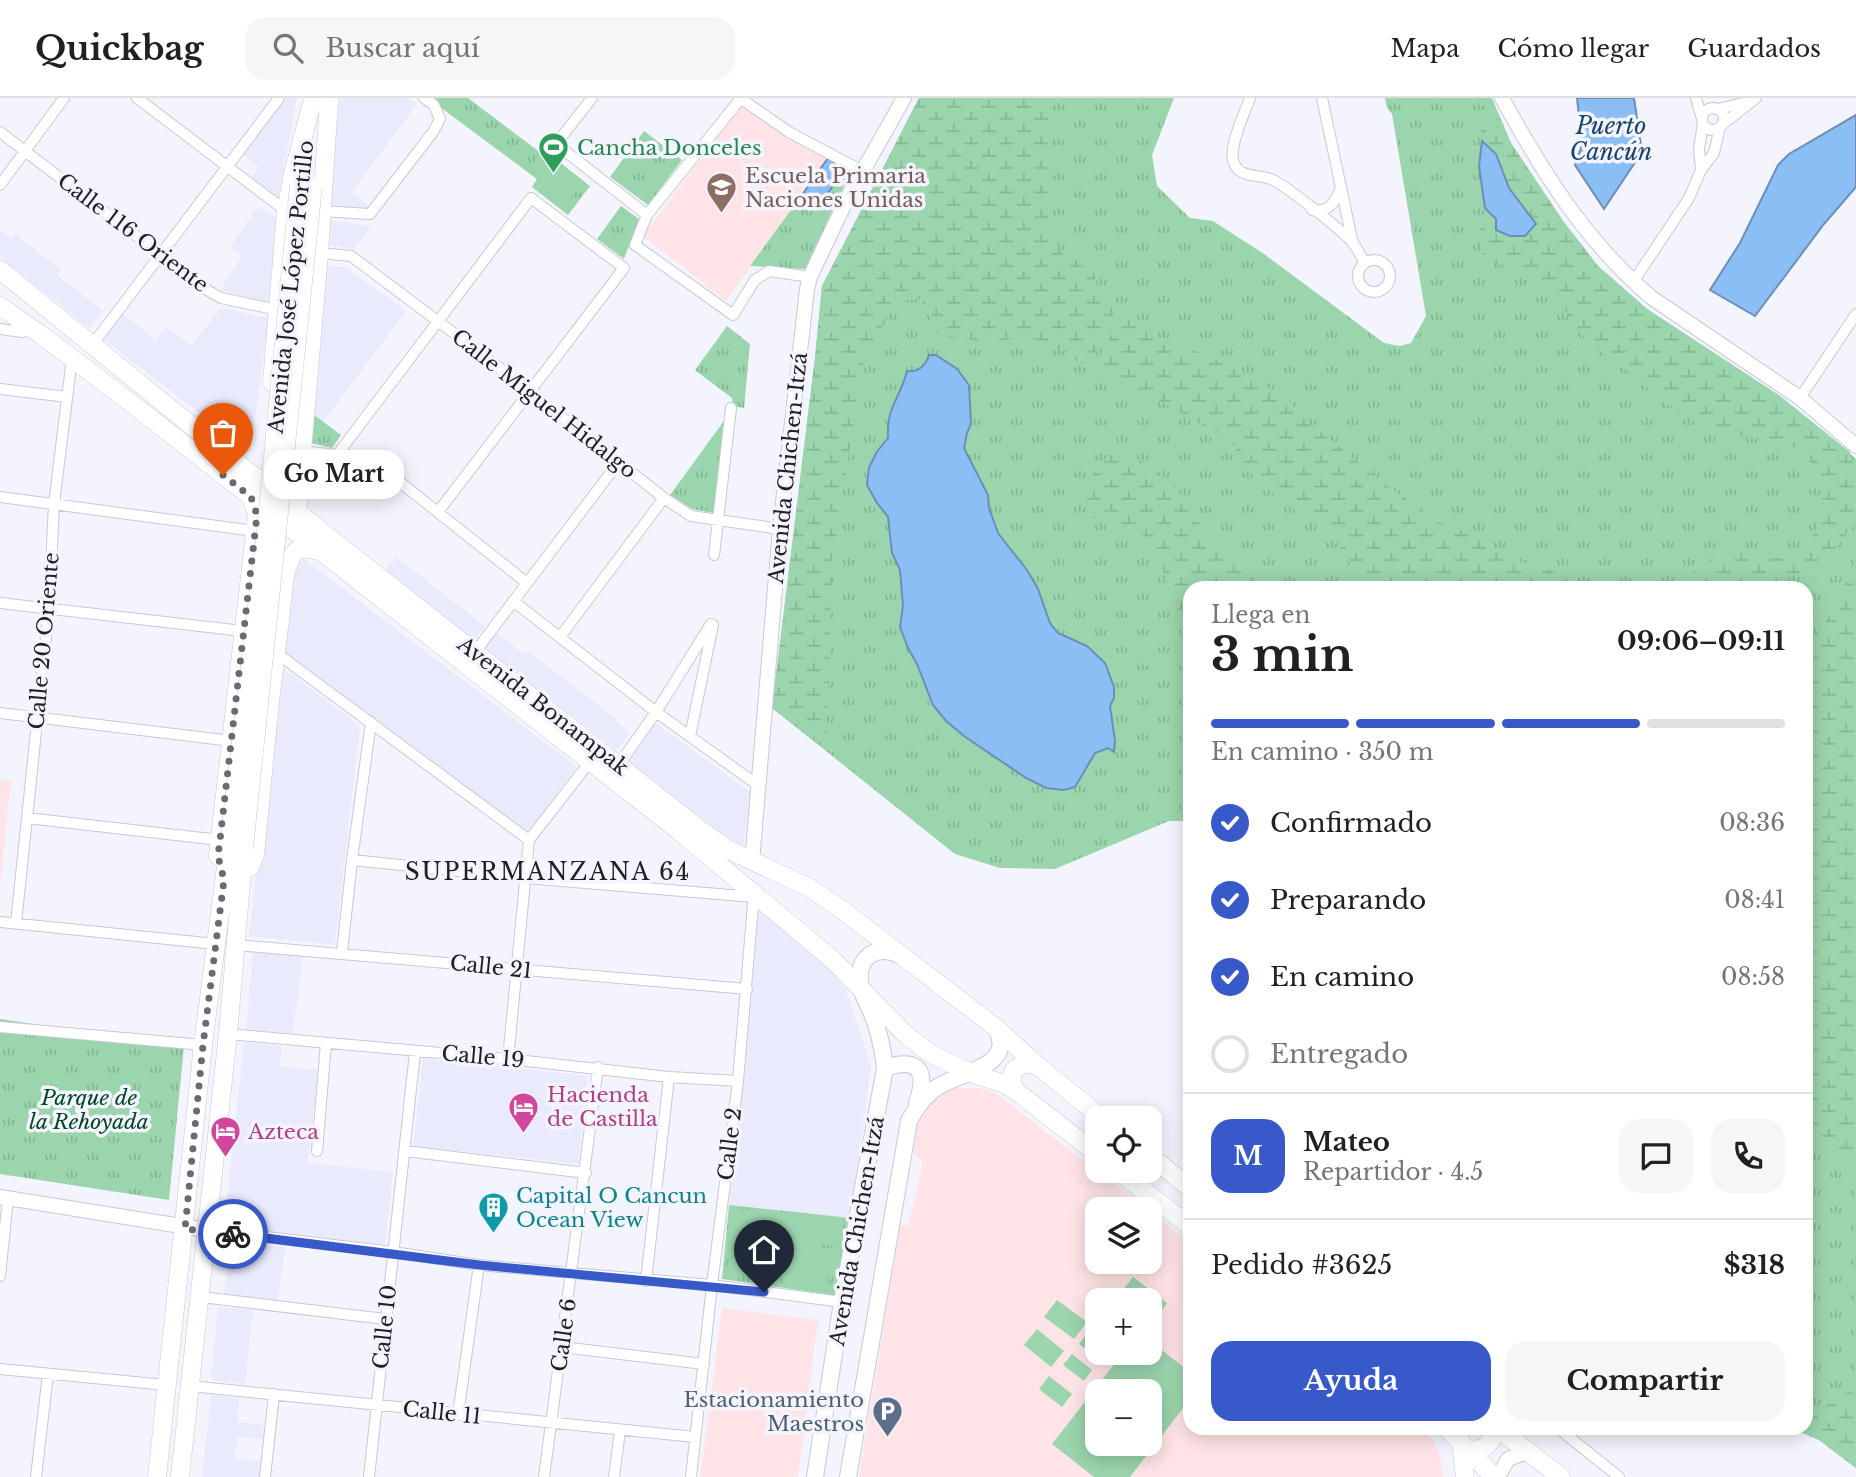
<!DOCTYPE html>
<html lang="es">
<meta charset="utf-8">
<style>
:root{--surface:#fff;--page:#f6f6f6;--text:#202124;--muted:#757577;--line:#e0e0e0;--accent:#3859ca}
body{margin:0;font-family:"Libre Baskerville",serif;background:var(--page);color:var(--text);height:100vh;display:flex;flex-direction:column;font-size:26px;white-space:nowrap}
*{box-sizing:border-box;margin:0}
p{font-size:23px;color:var(--muted)}
.icon{flex:none;width:38px;height:38px;fill:none;stroke:currentColor;stroke-width:2;stroke-linecap:round;stroke-linejoin:round}
.map{position:relative;flex:1;overflow:hidden}
.side{position:absolute;left:1183px;top:483px;width:630px;height:854px;display:flex;flex-direction:column;background:var(--surface);border-radius:21px;box-shadow:0 4px 18px #0003}
.side>*{flex:none}
.buttons{position:absolute;left:1085px;top:1008px;display:grid;gap:14px}
.buttons a{display:grid;place-items:center;width:77px;height:77px;border-radius:14px;background:var(--surface);box-shadow:0 4px 18px #0003;font-size:35px}
.pin{position:absolute;display:grid;place-items:center;width:60px;height:60px;color:#fff;margin:-72px -30px;border-radius:50% 50% 50% 0;rotate:-45deg;box-shadow:0 0 7px #0007}
.pin .icon{rotate:45deg}
.courier{position:absolute;display:grid;place-items:center;width:70px;height:70px;margin:-35px;border:5px solid #3859ca;border-radius:50%;background:#fff;color:#222;box-shadow:0 2px 9px #0007}
.bubble{position:absolute;height:49px;border-radius:21px;background:var(--surface);box-shadow:0 4px 18px #0003;font-size:23px;font-weight:700;line-height:49px;text-align:center}
.headline em{font-style:normal;font-weight:700}
.headline div{display:flex;flex-direction:column-reverse}
.headline{display:flex;align-items:center;justify-content:space-between;height:119px;padding:0 28px}
h1{font-size:46px;font-weight:700;line-height:52px}
.bar{display:grid;grid-template-columns:repeat(4,1fr);gap:10px 7px;align-content:center;height:84px;padding:0 28px}
.bar i{height:9px;border-radius:5px;background:var(--line)}
.bar .selected{background:var(--accent)}
.bar p{grid-column:span 4}
.line{display:flex;align-items:center;gap:18px;padding:0 28px;border-top:2px solid var(--line)}
.line div{flex:1}
.round{display:grid;place-items:center;flex:none;width:74px;height:74px;border-radius:21px;background:var(--page)}
ol{padding:0 28px;list-style:none}
li{display:flex;align-items:center;gap:21px;height:77px}
li p{margin-inline-start:auto}
li .icon{padding:7px;border-radius:50%;background:var(--accent);color:#fff;stroke-width:4}
li:last-child{color:var(--muted)}
li i{width:38px;height:38px;border:4px solid var(--line);border-radius:50%}
.cta{display:flex;gap:14px;margin-top:auto;padding:14px 28px}
.cta a{flex:1;height:80px;border-radius:21px;background:var(--accent);color:#fff;font-size:28px;font-weight:700;line-height:80px;text-align:center}
.cta a+a{background:var(--page);color:var(--text)}
header{display:flex;align-items:center;gap:42px;box-sizing:border-box;height:98px;padding:0 35px;background:var(--surface);border-bottom:2px solid var(--line)}
header strong{font-size:33px}
nav{display:flex;gap:38px;margin-inline-start:auto;font-size:24px}
.search{width:490px;height:63px;background:var(--page);display:flex;align-items:center;gap:18px;box-sizing:border-box;padding:0 24px;border-radius:21px;color:var(--muted);font-size:26px}
.map>svg:first-child{display:block}
</style>
<header>
<strong>Quickbag</strong>
<div class="search"><svg class="icon" aria-label="search" viewBox="0 0 24 24"><circle cx="10" cy="10" r="6"/><path d="M15 15l6 6"/></svg>Buscar aquí</div>
<nav><a>Mapa</a><a>Cómo llegar</a><a>Guardados</a></nav>
</header>
<div class="map">
<svg width="1856" height="1379" viewBox="0 0 1856 1379">
<defs>
<pattern id="grass-tufts" width="24" height="20" patternUnits="userSpaceOnUse" patternTransform="scale(1.75)"><rect width="24" height="20" fill="#9bd5ad"/><path d="M3 7l-1-3M5 7V3M7 7l1-3M15 17l-1-3M17 17v-4M19 17l1-3" fill="none" stroke="#85b795"/></pattern>
<pattern id="wetland-marsh" width="20" height="14" patternUnits="userSpaceOnUse" patternTransform="scale(1.75)"><rect width="20" height="14" fill="#9bd5ad"/><path d="M1 5h8M5 5V1M11 12h8M15 12V8" fill="none" stroke="#85b795"/></pattern>
</defs>
<rect width="100%" height="100%" fill="#f4f4fe"/>
<path fill="#eaeafd" d="M282,0H297L278,101L251,81L259,69L241,55Z
M340,0H409L417,6L352,94L369,109L366,112L328,107Z
M258,109L276,120L269,205L220,192L243,157L229,151Z
M328,122L371,128L355,151L325,147Z
M0,131L12,141L15,136L60,171L57,177L103,213L90,230L0,160Z
M325,167L345,169L406,213L323,324L310,314Z
M221,210L269,220L250,354L102,240L120,214L156,242L166,229L191,248Z
M297,456L577,669L527,735L279,552Z
M396,459L485,528L474,543L384,475Z
M496,535L525,557L529,554L616,621L615,623L630,635L617,652L484,551Z
M280,568L360,628L335,847L249,838Z
M654,624L750,694L743,750L625,664Z
M757,811L823,864L845,890L871,969L851,1120L729,1107L753,882Z
M253,854L303,858L293,935L246,931Z
M244,944L282,948L280,968L318,972L308,1065L393,1074L385,1147L224,1131Z
M423,960L588,978L578,1066L413,1048Z
M231,1144L285,1149L278,1202L224,1196Z
M218,1209L253,1212L245,1286L211,1282Z
M211,1297L239,1300L237,1324L264,1327L263,1341L237,1339L235,1360L261,1363L259,1379H202Z"/>
<path fill="#ffe4e7" fill-rule="evenodd" d="M746,0L828,60L726,203L643,138Z
M0,682L11,683L0,790Z
M955,990H980L997,996L1146,1111H1097V1164H1150V1114L1190,1145V1330H1419L1433,1342L1440,1358L1443,1379H859L900,1128L909,1126L923,1064L913,1054L918,1026L933,1003ZM1097,1202H1150V1255H1097ZM1097,1293H1150V1346H1097Z
M722,1210L818,1222L798,1379H700Z"/>
<path fill="url(#grass-tufts)" d="M428,0H468L541,55L544,52L590,88L568,117L532,89L537,81Z
M919,0H1174L1152,57L1157,88L1190,120L1213,123L1264,156L1384,245L1400,248L1411,245L1426,218L1392,16L1387,10L1385,0H1492L1511,45L1563,123L1598,168L1647,211L1780,298L1856,361V1370L1819,1342L1792,1330H1806V490H1190V726L1185,723H1169L1055,771L1000,770L955,756L772,610L815,260L822,188Z
M644,33L682,62L648,107L610,79Z
M844,72L850,75L805,171L750,168L802,97L818,108Z
M621,108L639,121L624,161L597,141Z
M727,228L750,246L744,310L733,308L732,300L695,272Z
M310,314L341,337L332,350L307,344Z
M729,316L714,415L692,411L670,397Z
M306,358L332,363L303,401Z
M0,921L184,948L169,1102L0,1076Z
M729,1107L851,1120L839,1198L722,1181Z"/>
<path fill="url(#wetland-marsh)" d="M919,0H1050C1049,30 1041,130 1058,151C1065,160 1076,163 1087,165L1093,172L1099,195L1117,211L1086,269L1056,249L1029,239L987,244L933,235L931,213L919,201L897,203L864,261L832,462L826,652L772,610L815,260L822,188Z
M1500,20L1511,45L1563,123L1598,168L1647,211L1780,298L1850,354L1856,382L1853,428L1818,470L1748,490H1674L1717,456L1738,450L1774,460H1795L1816,434L1824,406L1807,353L1771,342L1725,336L1678,316L1628,273L1590,246L1564,211L1519,173L1500,168L1484,158L1479,138L1481,127L1486,124L1496,132L1509,90L1496,56L1482,43L1480,35L1486,26Z
M1123,216L1163,242L1209,258L1283,297L1307,323L1386,387L1440,424L1479,440L1520,464L1543,469L1588,490H1374L1344,459L1335,434L1283,405L1249,373L1232,344L1145,294L1093,270Z
M1113,352L1140,362L1174,386L1201,428L1223,454L1250,474L1257,490H1190V533L1179,515L1158,459L1141,435L1118,431L1093,420L1083,403L1094,374Z
M1856,470V1068L1810,1037L1806,1036V535L1821,533L1851,475Z
M1856,1289V1370L1819,1342L1792,1330H1806V1320Z"/>
<path fill="#9bd5ad" fill-rule="evenodd" d="M544,52L584,84L567,105L527,73Z
M735,1110L776,1115L773,1138L733,1133Z
M784,1113L836,1120L833,1148L780,1142Z
M787,1158L830,1163L827,1189L784,1185Z
M1133,1179L1167,1205L1152,1226L1150,1224V1202H1121L1117,1199Z
M1057,1202L1087,1224L1074,1241L1044,1219Z
M1097,1222V1255H1104L1099,1261L1079,1246Z
M1037,1231L1064,1253L1051,1269L1024,1247Z
M1150,1243L1190,1274V1301L1130,1379H1094L1052,1346L1123,1255H1150ZM1097,1293H1150V1346H1097Z
M1072,1256L1092,1272L1084,1283L1063,1267Z
M1049,1278L1072,1296L1062,1309L1039,1291Z"/>
<path fill="#8cbef6" stroke="#6c8fb7" stroke-width="2" d="M1577,0H1634L1642,54L1604,111L1575,67L1582,47Z
M1856,17V89L1824,126L1755,218L1710,192L1740,145L1778,67L1789,56Z
M1482,43L1496,56L1509,90L1536,126L1525,138H1510L1496,132V121L1485,110L1479,68Z
M828,60L844,72L818,109L802,97Z
M929,257H936L957,271L969,287L971,326L967,335L964,350L988,397L989,410L998,435L1027,472L1038,491L1050,525L1058,535L1087,548L1105,565L1114,589V600L1110,608L1115,643L1114,654L1108,650L1095,655L1075,689L1064,692L1046,690L1026,680L964,638L946,623L933,607L917,566L908,550L900,529L903,508L900,472L892,455L888,419L877,405L867,387L869,370L876,355L888,340C886,309 900,301 907,273C918,275 926,267 929,257Z"/>
<g fill="none" stroke-linecap="round" stroke-linejoin="round">
<defs>
<path id="minor" d="M137,0L286,113
M592,0L556,46L647,117
M740,0L789,34L864,74
M741,0L647,117L635,147L733,217L755,182L769,173L810,179
M1250,0C1245,14 1229,48 1233,62C1238,82 1259,75 1273,82C1289,90 1343,133 1354,146C1358,152 1361,159 1365,165
M1322,0L1353,146
M1696,0L1702,21
M1702 21a11 11 0 1 1 22 0a11 11 0 1 1-22 0Z
M1718,11L1748,4
M1723,26L1756,0
M0,34L207,192L221,200L278,212
M1701,72L1699,51L1703,25
M0,87L64,0
M1312,112C1329,115 1335,104 1341,90
M321,113L370,116L433,34L440,21L434,7L424,0
M319,155L351,158L487,260L664,400L691,418L780,431
M1358 178a16 16 0 1 1 32 0a16 16 0 1 1-32 0Z
M1633,184L1689,100L1701,72L1714,55L1720,29
M0,231L22,234L32,230
M93,246L279,0
M0,291L67,299
M1800,300L1856,216
M301,353L337,357L531,100L624,170L438,414
M396,381L527,485
M0,399L255,433
M714,457L731,310
M513,503L656,614L759,688
M0,505L243,533
M560,539L664,400
M275,554L529,742
M475,554L618,365
M0,615L232,643
M618,668L656,614L711,526L713,527L690,638
M27,720L220,742
M352,762L526,780L754,799
M0,824L216,846
M16,825L49,510L54,406L72,260
M236,847L747,891
M342,854L352,762L371,624
M0,929L203,947
M228,936L508,961L669,979L738,983
M508,961L529,742L589,665
M317,1053L326,945
M405,1053L586,1075
M206,1132L393,1154L479,1167L712,1187L842,1204
M0,1178L8,1100
M646,1183L669,979
M201,1199L385,1221
M562,1249L704,1266
M0,1271L166,1287
M190,1288L695,1339
M458,1317L479,1167
M1558,1330L1619,1379
M36,1379L48,1276
M265,1379L274,1296
M369,1379L415,954
M544,1379L598,969
M614,1379L620,1333
M691,1379L712,1187L738,983L754,795"/>
<path id="tertiary" d="M1502,0C1543,75 1586,144 1652,200L1800,300L1856,348
M752,764L780,431L807,191L810,179L846,103L904,0
M0,1099L206,1132
M1498,1379L1508,1361L1527,1354"/>
<path id="secondary" d="M885,970C919,959 928,973 917,1005
M815,1379L842,1204L885,970C883,952 879,933 872,916C868,906 861,895 860,885C857,859 876,846 899,857
M848,1379L909,1023C917,1008 926,995 941,987C963,974 1018,967 995,929"/>
<path id="primary" d="M0,172L326,437L698,730L727,751L810,790L841,811L995,929L1038,968L1102,1020
M0,208L40,236L127,302L679,733L833,862L906,937L931,956L971,975L1004,986L1016,993L1097,1056
M272,284L286,113L293,76L312,5
M297,413L319,155L329,3
M218,758L257,417L251,399
M250,769L255,757C263,678 269,599 280,522C283,502 282,476 292,458C297,447 310,451 320,453
M1016,993L1011,983L1014,972L1024,965L1038,968
M1150,1058L1190,1090
M1118,1073L1190,1128
M1447,1330L1494,1379
M1497,1330L1561,1379
M1461,1344L1465,1379
M1469,1353C1484,1352 1494,1346 1493,1330
M157,1379L203,947L229,745
M180,1379L228,936L244,750"/>
</defs>
<use href="#minor" stroke="#c8c9d4" stroke-width="12"/>
<use href="#tertiary" stroke="#c8c9d4" stroke-width="16"/>
<use href="#secondary" stroke="#c8c9d4" stroke-width="18"/>
<use href="#primary" stroke="#c8c9d4" stroke-width="19"/>
<use href="#minor" stroke="#fff" stroke-width="10"/>
<use href="#tertiary" stroke="#fff" stroke-width="14"/>
<use href="#secondary" stroke="#fff" stroke-width="16"/>
<use href="#primary" stroke="#fff" stroke-width="18"/>
<defs>
<path id="primary-bridge" d="M229,745L266,432L299,87
M244,750L313,88"/>
</defs>
<use href="#primary-bridge" stroke="#c8c9d4" stroke-width="19" stroke-linecap="butt"/>
<use href="#primary-bridge" stroke="#fff" stroke-width="18"/>
</g>
<g fill="none" stroke-linecap="round" stroke-linejoin="round">
<path stroke="#6a6a70" stroke-width="7" stroke-dasharray="0 12.6" d="M223,377L251,399L257,417L220,742L218,758L224,782L203,947L185,1131L233,1136"/>
<path stroke="#3859ca" stroke-width="9" d="M233,1136L479,1167L764,1194"/>
</g>
<defs>
<symbol id="stadium-pin" viewBox="-11 -11 22 30"><path d="M0 17L-7.5 6A9.5 9.5 0 1 1 7.5 6Z" fill="#2e9e5b" stroke="#f4f4fe"/><path d="M0-5a6.5 5 0 1 0 0 10a6.5 5 0 1 0 0-10ZM-3.5-1.8h7v3.6h-7Z" fill="#fff"/></symbol>
<symbol id="school-pin" viewBox="-11 -11 22 30"><path d="M0 17L-7.5 6A9.5 9.5 0 1 1 7.5 6Z" fill="#8d6e63" stroke="#f4f4fe"/><path d="M0-5L7-2L0 1L-7-2ZM-4 1L0 2.5L4 1V4Q0 6-4 4Z" fill="#fff"/></symbol>
<symbol id="hotel-pin" viewBox="-11 -11 22 30"><path d="M0 17L-7.5 6A9.5 9.5 0 1 1 7.5 6Z" fill="#d1479c" stroke="#f4f4fe"/><path d="M-6-4.5h1.5V1H6V5H4.5V3h-9V5H-6ZM-4 0a1.8 1.8 0 1 1 3.6 0ZM.5 0V-2.5h3Q6-2.5 6 0Z" fill="#fff"/></symbol>
<symbol id="building-pin" viewBox="-11 -11 22 30"><path d="M0 17L-7.5 6A9.5 9.5 0 1 1 7.5 6Z" fill="#0f9aa8" stroke="#f4f4fe"/><path d="M-4-6H4V6H1V3H-1V6H-4ZM-2.5-4.3h1.7v1.8h-1.7ZM.8-4.3h1.7v1.8H.8ZM-2.5-1h1.7V.8h-1.7ZM.8-1h1.7V.8H.8Z" fill="#fff"/></symbol>
<symbol id="parking-pin" viewBox="-11 -11 22 30"><path d="M0 17L-7.5 6A9.5 9.5 0 1 1 7.5 6Z" fill="#5c6f8a" stroke="#f4f4fe"/><path d="M-3.5-5.5H1a3.5 3.5 0 0 1 0 7H-1V5.5H-3.5ZM-1-3.4V-.6H.8a1.4 1.4 0 0 0 0-2.8Z" fill="#fff"/></symbol>
</defs>
<g fill-rule="evenodd">
<use href="#stadium-pin" x="536" y="32" width="35" height="47"/>
<use href="#school-pin" x="704" y="72" width="35" height="47"/>
<use href="#hotel-pin" x="506" y="992" width="35" height="47"/>
<use href="#hotel-pin" x="208" y="1016" width="35" height="47"/>
<use href="#building-pin" x="476" y="1092" width="35" height="47"/>
<use href="#parking-pin" x="870" y="1296" width="35" height="47"/>
</g>
<g text-anchor="middle" stroke-width="7" stroke-linejoin="round" paint-order="stroke">
<g font-size="21" fill="#27864d" stroke="#f4f4fe" text-anchor="start">
<text x="577" y="57">Cancha Donceles</text>
</g>
<g font-size="21" fill="#785e54" stroke="#f4f4fe" text-anchor="start">
<text x="745" y="85">Escuela Primaria<tspan x="745" dy="24">Naciones Unidas</tspan></text>
</g>
<g font-size="21" fill="#202024" stroke="#f4f4fe">
<text transform="translate(133 135) rotate(37)" y="7">Calle 116 Oriente</text>
<text transform="translate(291 189) rotate(-84)" y="7">Avenida José López Portillo</text>
<text transform="translate(544 306) rotate(38)" y="7">Calle Miguel Hidalgo</text>
<text transform="translate(788 370) rotate(-84)" y="7">Avenida Chichen-Itzá</text>
<text transform="translate(44 543) rotate(-85)" y="7">Calle 20 Oriente</text>
<text transform="translate(543 608) rotate(38)" y="7">Avenida Bonampak</text>
<text transform="translate(491 869) rotate(6)" y="7">Calle 21</text>
<text transform="translate(483 959) rotate(5)" y="7">Calle 19</text>
<text transform="translate(730 1046) rotate(-83)" y="7">Calle 2</text>
<text transform="translate(857 1133) rotate(-80)" y="7">Avenida Chichen-Itzá</text>
<text transform="translate(385 1229) rotate(-84)" y="7">Calle 10</text>
<text transform="translate(564 1237) rotate(-82)" y="7">Calle 6</text>
<text transform="translate(442 1315) rotate(6)" y="7">Calle 11</text>
</g>
<g font-size="21" fill="#b23c85" stroke="#f4f4fe" text-anchor="start">
<text x="547" y="1004">Hacienda<tspan x="547" dy="24">de Castilla</tspan></text>
<text x="248" y="1041">Azteca</text>
</g>
<g font-size="21" font-style="italic" fill="#004824" stroke="#f4f4fe">
<text x="89" y="1007">Parque de<tspan x="89" dy="24">la Rehoyada</tspan></text>
</g>
<g font-size="21" fill="#0d838f" stroke="#f4f4fe" text-anchor="start">
<text x="516" y="1105">Capital O Cancun<tspan x="516" dy="24">Ocean View</tspan></text>
</g>
<g font-size="21" fill="#4e5e75" stroke="#f4f4fe" text-anchor="end">
<text x="864" y="1309">Estacionamiento<tspan x="864" dy="24">Maestros</tspan></text>
</g>
<g font-size="23" font-style="italic" fill="#17436f" stroke="#f4f4fe">
<text x="1611" y="36">Puerto<tspan x="1611" dy="26">Cancún</tspan></text>
</g>
<g font-size="23" letter-spacing="2" fill="#202024" stroke="#f4f4fe">
<text x="548" y="782">SUPERMANZANA 64</text>
</g>
</g>
</svg>
<div class="buttons">
<a><svg class="icon" aria-label="locate" viewBox="0 0 24 24"><circle cx="12" cy="12" r="6"/><path d="M12 2v4M12 18v4M2 12h4M18 12h4"/></svg></a>
<a><svg class="icon" aria-label="layers" viewBox="0 0 24 24"><path d="M12 4l9 5-9 5-9-5zM3 14l9 5 9-5"/></svg></a>
<a>+</a>
<a>−</a>
</div>
<div class="pin" style="left:223px;top:377px;background:#ea580c"><svg class="icon" aria-label="bag" viewBox="0 0 24 24"><path d="M5 8h14l-1 12H6zM9 8a3 3 0 0 1 6 0"/></svg></div>
<div class="pin" style="left:764px;top:1194px;background:#1f2937"><svg class="icon" aria-label="home" viewBox="0 0 24 24"><path d="M3 11l9-7 9 7M6 9v11h12V9"/></svg></div>
<div class="courier" style="left:233px;top:1136px"><svg class="icon" aria-label="bike" viewBox="0 0 24 24"><circle cx="6" cy="16" r="4"/><circle cx="18" cy="16" r="4"/><path d="M6 16l4-8h5l3 8M10 8l3 8H6M13 5h3"/></svg></div>
<div class="bubble" style="left:264px;top:352px;width:140px">Go Mart</div>
<section class="side">
<div class="headline"><div><h1>3 min</h1><p>Llega en</p></div><em>09:06–09:11</em></div>
<div class="bar"><i class="selected"></i><i class="selected"></i><i class="selected"></i><i></i><p>En camino · 350 m</p></div>
<ol>
<li><svg class="icon" aria-label="check" viewBox="0 0 24 24"><path d="M5 12l5 5 9-10"/></svg>Confirmado<p>08:36</p></li>
<li><svg class="icon" aria-label="check" viewBox="0 0 24 24"><path d="M5 12l5 5 9-10"/></svg>Preparando<p>08:41</p></li>
<li><svg class="icon" aria-label="check" viewBox="0 0 24 24"><path d="M5 12l5 5 9-10"/></svg>En camino<p>08:58</p></li>
<li><i></i>Entregado</li>
</ol>
<div class="line" style="height:126px"><b class="round" style="background:var(--accent);color:#fff">M</b><div><b>Mateo</b><p>Repartidor · 4.5</p></div><a class="round"><svg class="icon" aria-label="chat" viewBox="0 0 24 24"><path d="M4 5h16v11H9l-5 4z"/></svg></a><a class="round"><svg class="icon" aria-label="phone" viewBox="0 0 24 24"><path d="M5 4h4l2 5-3 2q2 4 5 5l2-3 5 2v4C11 20 4 13 5 4z"/></svg></a></div>
<div class="line" style="height:91px"><div>Pedido #3625</div><b>$318</b></div>
<div class="cta"><a>Ayuda</a><a>Compartir</a></div>
</section>
</div>
